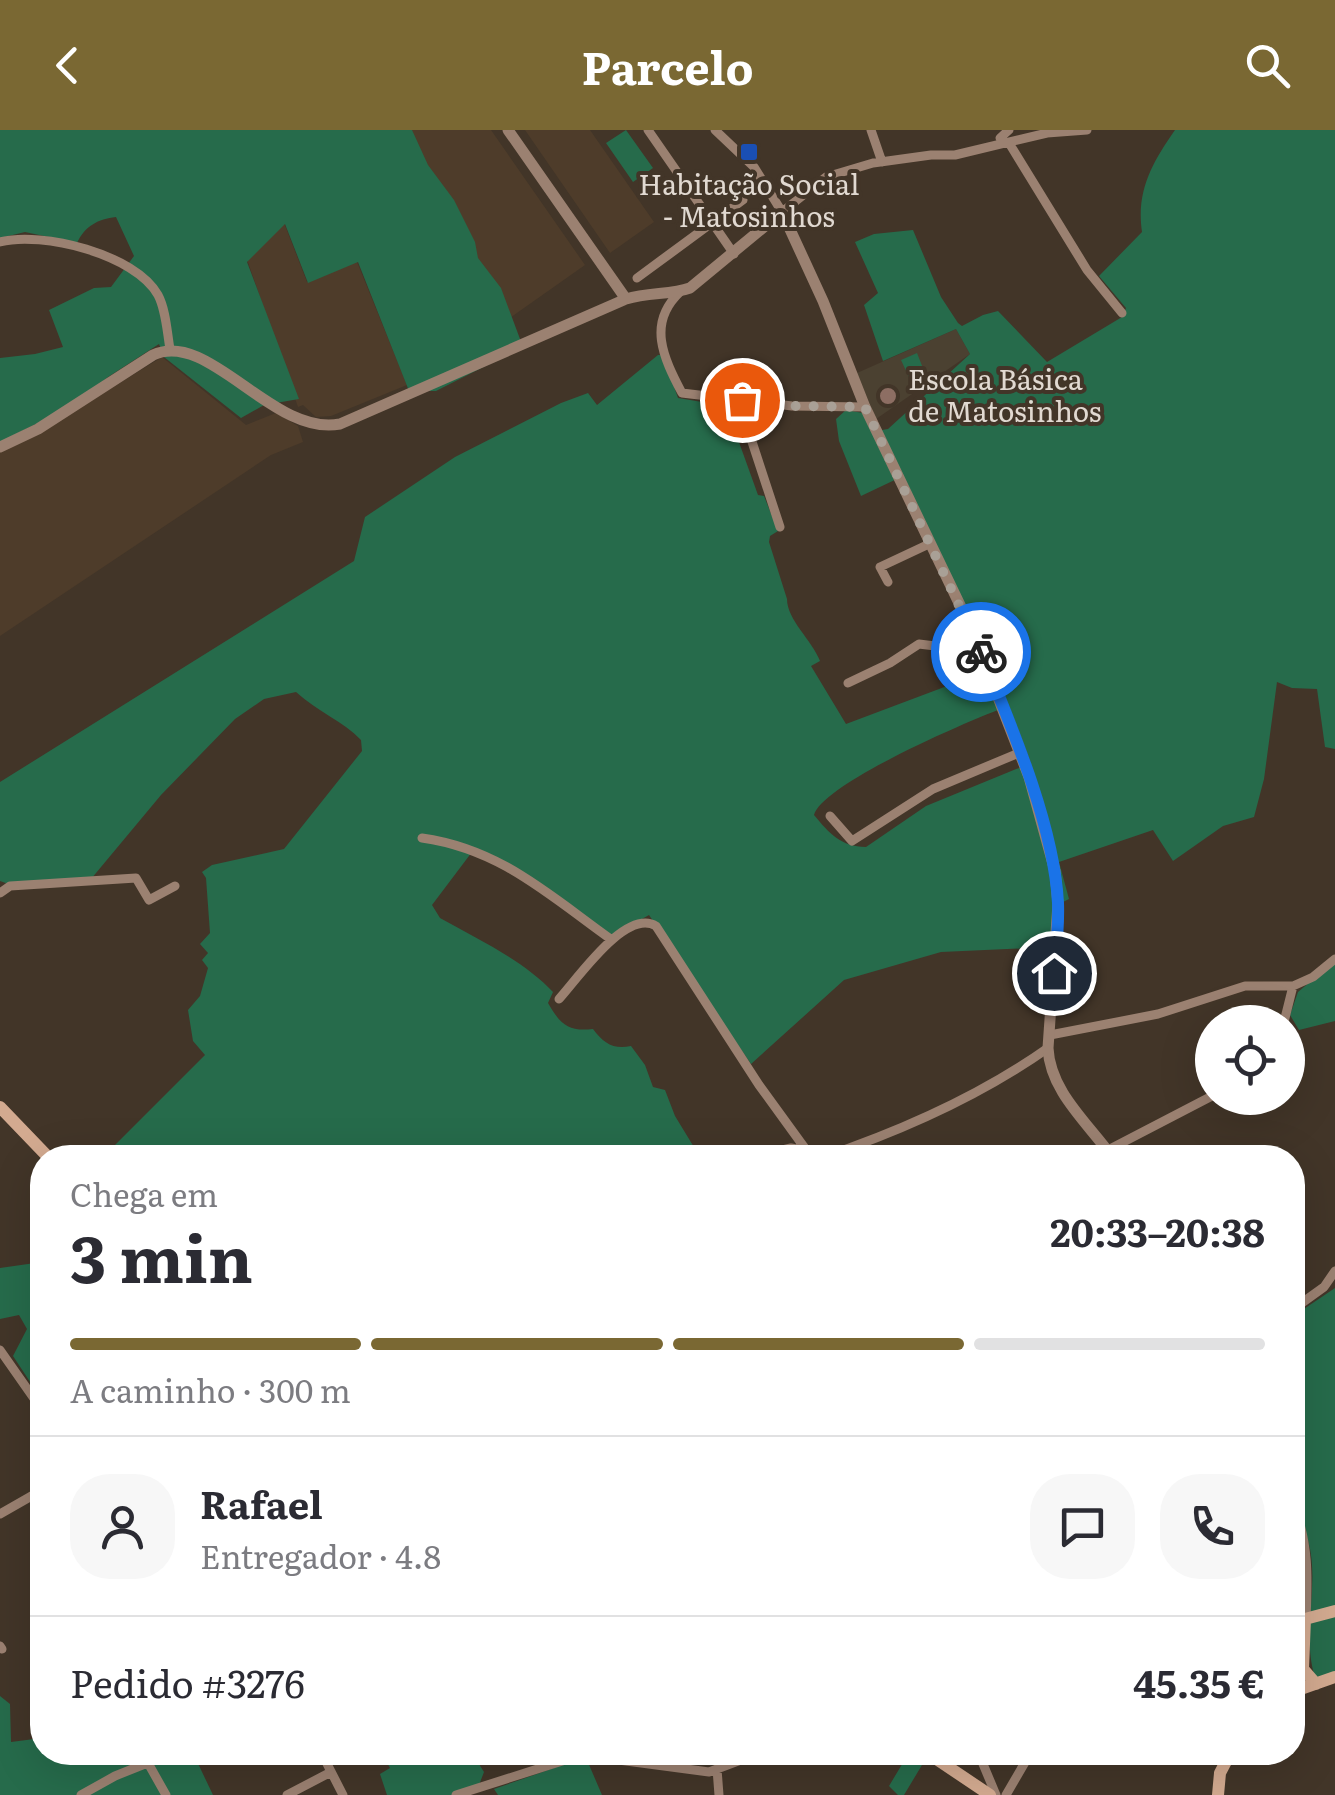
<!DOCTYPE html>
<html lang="pt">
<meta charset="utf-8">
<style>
:root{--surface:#fff;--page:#f7f7f7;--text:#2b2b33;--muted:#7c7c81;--line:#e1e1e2;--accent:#7a6833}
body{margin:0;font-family:Literata,serif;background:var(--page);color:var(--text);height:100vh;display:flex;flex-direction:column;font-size:38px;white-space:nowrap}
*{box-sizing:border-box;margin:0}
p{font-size:32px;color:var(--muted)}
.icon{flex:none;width:55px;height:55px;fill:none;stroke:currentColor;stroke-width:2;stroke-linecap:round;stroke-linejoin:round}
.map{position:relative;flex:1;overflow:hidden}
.sheet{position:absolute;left:30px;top:1015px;width:1275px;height:620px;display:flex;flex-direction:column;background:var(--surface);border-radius:40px;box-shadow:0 10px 40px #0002}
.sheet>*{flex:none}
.controls{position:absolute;left:1195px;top:875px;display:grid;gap:20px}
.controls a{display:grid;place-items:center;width:110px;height:110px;border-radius:50%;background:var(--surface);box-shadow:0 10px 40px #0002;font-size:50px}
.pin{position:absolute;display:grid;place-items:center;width:85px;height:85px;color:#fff;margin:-42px;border:5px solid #fff;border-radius:50%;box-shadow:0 2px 10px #0007}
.courier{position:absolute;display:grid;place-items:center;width:100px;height:100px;margin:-50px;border:8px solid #1a73e8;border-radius:50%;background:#fff;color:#222;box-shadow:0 2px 12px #0007}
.overview em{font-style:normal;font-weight:700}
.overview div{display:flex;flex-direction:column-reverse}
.overview{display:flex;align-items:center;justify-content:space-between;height:170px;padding:0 40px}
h1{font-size:65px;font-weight:700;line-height:75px}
.bar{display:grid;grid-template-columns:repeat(4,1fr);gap:15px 10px;align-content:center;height:120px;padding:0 40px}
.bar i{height:12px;border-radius:8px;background:var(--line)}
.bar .current{background:var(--accent)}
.bar p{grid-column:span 4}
.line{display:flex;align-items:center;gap:25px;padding:0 40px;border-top:2px solid var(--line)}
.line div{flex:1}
.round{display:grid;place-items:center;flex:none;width:105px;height:105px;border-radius:40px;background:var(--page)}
header{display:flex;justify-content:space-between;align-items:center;height:130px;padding:0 40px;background:var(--accent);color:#fff;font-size:45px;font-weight:700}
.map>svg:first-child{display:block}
</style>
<header><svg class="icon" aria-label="back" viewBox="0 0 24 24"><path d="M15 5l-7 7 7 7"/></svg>Parcelo<svg class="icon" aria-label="search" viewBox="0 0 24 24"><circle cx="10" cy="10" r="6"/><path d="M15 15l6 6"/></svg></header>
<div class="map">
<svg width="1335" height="1665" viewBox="0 0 1335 1665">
<rect width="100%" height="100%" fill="#423528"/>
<path fill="#4e3c2a" d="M404,0H491L585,135L507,190Z
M525,0H590L654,92L610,123Z
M249,3L307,152L357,132L407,255L331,286L316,287L303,275L298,277L211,25Z
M162,227L246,295L276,283L298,296L303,312L271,325L0,506V321L37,304Z"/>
<path fill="#4b4131" d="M956,199L970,224L876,289L857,243Z"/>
<path fill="#266b4b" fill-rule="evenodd" d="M0,0H412L428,35L454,70L475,112L478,128L501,158L523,217L436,261H409L358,132L308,153L285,94L247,132L299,269L264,275L241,288L164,227L159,214L108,247L70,277L0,312V228L35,224L63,217L49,180L94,158L111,157L134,126L116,87C98,89 85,96 77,113L25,102L0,108Z
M626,0L653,38L633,52L606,13Z
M1175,0H1335V619L1325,617L1317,559L1292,558L1277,552L1264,649L1254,687L1223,696L1173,731L1153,700L1059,732L1069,769L1055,776L1053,817L941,822L844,850L751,934L649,785L612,806L475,718L432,775L440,788C479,810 523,830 553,862L548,873C560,894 568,902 593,899C603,913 614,920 631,916L645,935L653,957L665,960L675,986L700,1027H103L205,925L193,911L188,880L200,866L208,838L202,830L208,823L200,814L210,803L206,748L202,742L212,735L284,719L362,621L361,610C343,591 318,582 296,562L264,569L235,589L161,665L91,749L17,757L0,751V652L354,431L365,387L455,327L561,273L588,263L597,275L658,225H663L678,268L726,276L758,365L764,366L778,401L770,406L769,412L787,469C787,490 812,510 820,531L811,536L846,594L955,553L952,528L982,509L901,347L861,366L839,311L836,289L846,280L863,283L882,300L888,299L970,224L956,199L883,231L864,175L878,163L855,112L874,104L913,100L941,167L958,193L962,196L983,185L998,181L1047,232L1122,187L1126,178L1099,146L1142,102C1136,61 1152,33 1175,0ZM1009,576L1031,633L926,676L866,717C841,717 829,703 814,685C823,653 974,588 1009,576Z
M917,223L928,251L914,258L901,230Z
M1335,831V891L1299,900L1290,885L1298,862Z
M42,1132V1270L13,1226L27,1199L19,1185L0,1189V1138Z
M1335,1158V1547L1317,1554C1299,1504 1321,1458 1308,1410C1305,1400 1298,1391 1293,1382L1292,1187Z
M0,1566L10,1574L11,1612L42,1608V1622L193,1623L213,1665H0Z
M381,1622L472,1623L484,1642L479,1655L452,1665H387L380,1644L390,1638Z
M548,1623H584L602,1665H498L494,1659L554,1638Z
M907,1626L922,1635L904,1665H898L889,1656Z"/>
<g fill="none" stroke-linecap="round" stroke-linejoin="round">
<path stroke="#9b8171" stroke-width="9" d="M648,0L734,124
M715,0L754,37L782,82L826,47L873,33L931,25H955L1047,3L1087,0
M871,0L882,32
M1000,8L1009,0
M1009,13L1087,140L1122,183
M0,112C42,101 135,124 158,165C166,180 167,202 170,219
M637,148L743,70
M680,162C647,193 663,227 682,263L792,276L865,277
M738,269L780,397
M888,452L880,437L929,414
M848,553L890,533L919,514L935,516L971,498
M830,686L852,711L933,659L1021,622
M422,708C501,719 550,766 612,810
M0,763L10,756L136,748L149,770L175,756
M559,869C579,847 626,778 656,796L759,955L812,1028
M1284,892L1293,856
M1050,905L1158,884L1245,856H1293L1313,847L1335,829
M1108,1020L1212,966
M748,1028L791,1018L806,1021
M821,1028C901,1001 980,966 1048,918
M1292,1180L1324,1157L1335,1141
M0,1220L42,1280
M0,1384L42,1360
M0,1516L2,1519
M321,1622L343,1665
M978,1622L996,1665
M937,1630L984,1622
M148,1633L166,1665
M717,1639L719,1665
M81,1665L115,1646L175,1622
M287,1665L331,1642
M456,1665L581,1625L709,1642L762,1622
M1006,1665L1031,1622"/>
<path stroke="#9b8171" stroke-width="11" d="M508,0L626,169
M0,317L38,299L153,225C209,199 273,307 340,294L626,169C649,162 671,165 690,158L782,82L823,171L865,277L971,498L1029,647L1055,741L1058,774L1048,918C1050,962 1089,994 1113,1028
M1292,1374C1308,1413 1307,1448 1305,1489"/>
<path stroke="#d3aa90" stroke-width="12" d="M0,977L49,1028
M1316,1554L1303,1539L1305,1489L1335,1481
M1292,1562L1335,1547
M926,1622L990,1665
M1218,1665L1220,1643L1231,1622"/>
</g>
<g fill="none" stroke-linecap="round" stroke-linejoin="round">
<path stroke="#a9a096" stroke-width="10" stroke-dasharray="0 18" d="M742,270L792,276L865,277L981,522"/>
<path stroke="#1a73e8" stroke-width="12" d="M981,522C1011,595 1054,695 1058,773C1059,796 1056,820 1054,843"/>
</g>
<rect fill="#1a4fb4" stroke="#423528" stroke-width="4" x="739" y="12" width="20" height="20" rx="5"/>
<circle fill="#8d6e63" stroke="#423528" stroke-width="4" cx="888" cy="266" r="10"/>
<g text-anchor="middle" stroke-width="8" stroke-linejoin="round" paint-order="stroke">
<g font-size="28" fill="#e1d9d1" stroke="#423528">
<text x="749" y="65">Habitação Social<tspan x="749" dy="32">- Matosinhos</tspan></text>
<text x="908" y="260" text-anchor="start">Escola Básica<tspan x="908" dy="32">de Matosinhos</tspan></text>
</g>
</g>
</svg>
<div class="controls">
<a><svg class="icon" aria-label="locate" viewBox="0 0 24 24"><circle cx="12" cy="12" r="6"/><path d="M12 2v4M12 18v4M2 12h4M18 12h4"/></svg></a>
</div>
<div class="pin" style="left:742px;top:270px;background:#ea580c"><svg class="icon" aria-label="bag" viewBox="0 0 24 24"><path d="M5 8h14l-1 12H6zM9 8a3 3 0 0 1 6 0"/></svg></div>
<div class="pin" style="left:1054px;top:843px;background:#1f2937"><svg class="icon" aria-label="home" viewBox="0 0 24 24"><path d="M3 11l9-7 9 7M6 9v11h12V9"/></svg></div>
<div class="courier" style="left:981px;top:522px"><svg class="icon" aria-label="bike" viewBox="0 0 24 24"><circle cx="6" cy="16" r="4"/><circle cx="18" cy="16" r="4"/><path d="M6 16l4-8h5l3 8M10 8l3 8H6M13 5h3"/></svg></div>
<section class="sheet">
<div class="overview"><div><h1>3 min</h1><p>Chega em</p></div><em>20:33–20:38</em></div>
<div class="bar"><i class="current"></i><i class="current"></i><i class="current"></i><i></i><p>A caminho · 300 m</p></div>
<div class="line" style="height:180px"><a class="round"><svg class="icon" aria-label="person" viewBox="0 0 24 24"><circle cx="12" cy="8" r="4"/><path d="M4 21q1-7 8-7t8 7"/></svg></a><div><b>Rafael</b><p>Entregador · 4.8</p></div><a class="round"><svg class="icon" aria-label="chat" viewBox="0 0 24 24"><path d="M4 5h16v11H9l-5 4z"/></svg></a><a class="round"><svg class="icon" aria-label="phone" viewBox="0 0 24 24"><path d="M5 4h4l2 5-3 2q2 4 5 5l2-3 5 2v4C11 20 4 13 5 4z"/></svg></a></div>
<div class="line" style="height:130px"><div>Pedido #3276</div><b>45.35 €</b></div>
</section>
</div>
